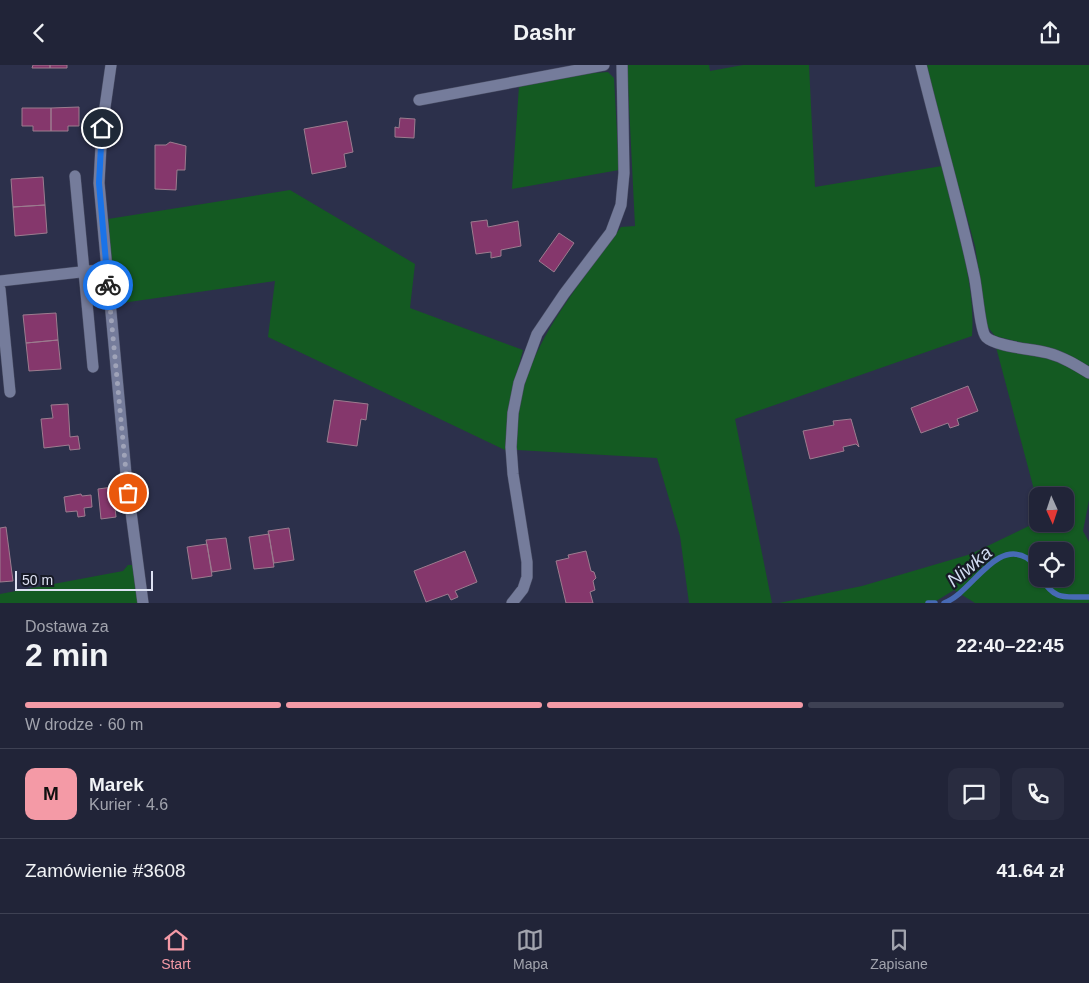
<!DOCTYPE html>
<html lang="pl">
<meta charset="utf-8">
<style>
:root{--surface:#212438;--page:#292c40;--text:#f1f3f6;--muted:#a2a4ae;--line:#3e4153;--accent:#f49aa6}
body{margin:0;font-family:Helvetica,sans-serif;background:var(--page);color:var(--text);height:100vh;display:flex;flex-direction:column;font-size:19px;white-space:nowrap}
*{box-sizing:border-box;margin:0}
p{font-size:16px;color:var(--muted)}
.icon{flex:none;width:28px;height:28px;fill:none;stroke:currentColor;stroke-width:2;stroke-linecap:round;stroke-linejoin:round}
.map{position:relative;height:538px;overflow:hidden}
.side{display:flex;flex-direction:column;background:var(--surface);flex:1}
.side>*{flex:none}
.needle{width:32px;rotate:177deg}
.fabs{position:absolute;left:1029px;top:422px;display:grid;gap:10px}
.fabs a{display:grid;place-items:center;width:45px;height:45px;border-radius:10px;background:var(--surface);box-shadow:0 1px 4px #0004,0 0 0 1px var(--line);font-size:25px}
.scale{position:absolute;left:15px;bottom:12px;width:138px;box-sizing:border-box;padding-left:5px;border:2px solid #dde1f2;border-top:0;font-size:14px;line-height:18px;white-space:nowrap;color:#dde1f2;-webkit-text-stroke:4px #171a26;paint-order:stroke}
.pin{position:absolute;display:grid;place-items:center;width:42px;height:42px;color:#fff;margin:-21px;border:2px solid #fff;border-radius:50%;box-shadow:0 1px 5px #0007}
.courier{position:absolute;display:grid;place-items:center;width:50px;height:50px;margin:-25px;border:4px solid #1a73e8;border-radius:50%;background:#fff;color:#222;box-shadow:0 1px 6px #0007}
.headline em{font-style:normal;font-weight:800}
.headline div{display:flex;flex-direction:column-reverse}
.headline{display:flex;align-items:center;justify-content:space-between;height:85px;padding:0 25px}
h1{font-size:32px;font-weight:800;line-height:38px}
.bar{display:grid;grid-template-columns:repeat(4,1fr);gap:8px 5px;align-content:center;height:60px;padding:0 25px}
.bar i{height:6px;border-radius:4px;background:var(--line)}
.bar .selected{background:var(--accent)}
.bar p{grid-column:span 4}
.line{display:flex;align-items:center;gap:12px;padding:0 25px;border-top:1px solid var(--line)}
.line div{flex:1}
.round{display:grid;place-items:center;flex:none;width:52px;height:52px;border-radius:10px;background:var(--page)}
header{display:flex;justify-content:space-between;align-items:center;height:65px;padding:0 25px;background:var(--surface);font-size:22px;font-weight:800}
.tab-bar{display:flex;justify-content:space-around;align-items:center;height:70px;border-top:1px solid var(--line);background:var(--surface);font-size:14px;color:var(--muted)}
.tab-bar a{display:grid;justify-items:center;gap:2px}
.tab-bar .selected{color:var(--accent)}
.map>svg:first-child{display:block}
</style>
<header><svg class="icon" aria-label="back" viewBox="0 0 24 24"><path d="M15 5l-7 7 7 7"/></svg>Dashr<svg class="icon" aria-label="share" viewBox="0 0 24 24"><path d="M12 15V3M7 8l5-5 5 5M5 13v7h14v-7"/></svg></header>
<div class="map">
<svg width="1089" height="538" viewBox="0 0 1089 538">
<rect width="100%" height="100%" fill="#2c304b"/>
<path fill="#145a22" fill-rule="evenodd" d="M627,0H709L710,6L743,0H809L815,122L942,101C954,154 976,217 972,271L735,354L772,538H689L680,471L657,393L517,385C510,297 573,229 621,162L635,161Z
M924,0H1089V301L1055,286L995,271L987,261L975,181Z
M608,7L614,13L619,105L512,124L519,21L580,9Z
M290,125L415,199L410,243L523,285L514,319L507,386L268,272L275,216L115,239L108,154Z
M996,282L1051,292L1089,314V435L1083,466L1089,477V538H975L954,525L933,538H779L862,521L971,489L1037,457L1038,459H1065V431H1038L1037,436ZM1038,486H1065V514H1038Z
M128,500H133L138,538H0V529L123,506Z"/>
<g fill="none" stroke-linecap="round" stroke-linejoin="round">
<path stroke="#476ab5" stroke-width="5.5" d="M1042,514C1056,537 1066,531 1089,532
M928,538H935
M944,538C972,528 995,474 1027,493C1032,497 1035,498 1038,504"/>
</g>
<path fill="#85376c" stroke="#9c7c8f" d="M33,0H50V3H32Z
M50,0H67V3H50Z
M79,42V61H68V66H51V43Z
M22,43H51V66H33V61H22Z
M400,53L415,54L414,73L395,72V62L399,63Z
M347,56L353,87L344,89L346,102L312,109L304,64Z
M170,77L186,81L185,105H177L176,125L155,124V80H166Z
M43,112L45,140L13,142L11,114Z
M45,140L47,168L15,171L13,142Z
M487,155L488,162L518,156L521,181L501,185V191L491,193V187L476,189L471,157Z
M559,168L574,178L554,207L539,196Z
M56,248L58,275L26,278L23,250Z
M58,275L61,304L29,306L26,278Z
M968,321L978,346L957,354L959,360L950,363L948,358L921,368L911,343Z
M334,335L368,339L366,355L361,354L357,381L327,377Z
M68,339L70,372L78,371L80,384L70,385L69,380L44,383L41,354L53,353L51,340Z
M851,354L859,382L856,379L843,382L844,386L810,394L803,366L834,360L833,356Z
M113,422L116,452L101,454L98,424Z
M81,429L82,431L91,430L92,442L84,443L85,451L78,452L77,446L66,447L64,432Z
M6,462L13,516L0,517V463Z
M289,463L294,495L274,498L268,466Z
M269,469L274,502L254,504L249,472Z
M226,473L231,504L212,507L206,475Z
M207,479L212,511L192,514L187,482Z
M465,486L477,517L455,526L458,532L451,535L448,529L426,537L414,506Z
M586,486L591,506L594,507L596,513L593,516L595,525L590,527L593,538H566L556,496L569,493L568,490Z"/>
<g fill="none" stroke-linecap="round" stroke-linejoin="round">
<defs>
<path id="service" d="M111,0L102,63L99,118L126,409L143,538
M921,0C938,70 959,139 974,210C977,222 980,266 986,272C996,282 1034,284 1048,288C1063,292 1076,300 1089,308
M419,35L604,0
M75,111L93,302
M0,216L107,204
M0,224L10,327
M512,538L523,524L527,512V497L513,409L511,382L513,348L519,318L537,269L564,229L611,167L621,140L624,108L622,0"/>
</defs>
<use href="#service" stroke="#484c63" stroke-width="12"/>
<use href="#service" stroke="#757c9b" stroke-width="11"/>
</g>
<g fill="none" stroke-linecap="round" stroke-linejoin="round">
<path stroke="#9fa3b8" stroke-width="5" stroke-dasharray="0 9" d="M108,220L128,428"/>
<path stroke="#1a73e8" stroke-width="6" d="M102,63L99,118L108,220"/>
</g>
<g text-anchor="middle" stroke-width="4.5" stroke-linejoin="round" paint-order="stroke">
<g font-size="19" font-style="italic" fill="#d1dbf0" stroke="#171a26">
<text transform="translate(969 501) rotate(-40)" y="7">Niwka</text>
</g>
</g>
</svg>
<div class="fabs">
<a><svg class="needle" viewBox="-14 -14 28 28"><path d="M0-13l5 13h-10z" fill="#e53935"/><path d="M0 13l5-13h-10z" fill="#a2a4ae"/></svg></a>
<a><svg class="icon" aria-label="locate" viewBox="0 0 24 24"><circle cx="12" cy="12" r="6"/><path d="M12 2v4M12 18v4M2 12h4M18 12h4"/></svg></a>
</div>
<div class="scale">50 m</div>
<div class="pin" style="left:128px;top:428px;background:#ea580c"><svg class="icon" aria-label="bag" viewBox="0 0 24 24"><path d="M5 8h14l-1 12H6zM9 8a3 3 0 0 1 6 0"/></svg></div>
<div class="pin" style="left:102px;top:63px;background:#1f2937"><svg class="icon" aria-label="home" viewBox="0 0 24 24"><path d="M3 11l9-7 9 7M6 9v11h12V9"/></svg></div>
<div class="courier" style="left:108px;top:220px"><svg class="icon" aria-label="bike" viewBox="0 0 24 24"><circle cx="6" cy="16" r="4"/><circle cx="18" cy="16" r="4"/><path d="M6 16l4-8h5l3 8M10 8l3 8H6M13 5h3"/></svg></div>
</div>
<section class="side">
<div class="headline"><div><h1>2 min</h1><p>Dostawa za</p></div><em>22:40–22:45</em></div>
<div class="bar"><i class="selected"></i><i class="selected"></i><i class="selected"></i><i></i><p>W drodze · 60 m</p></div>
<div class="line" style="height:90px"><b class="round" style="background:var(--accent);color:#111">M</b><div><b>Marek</b><p>Kurier · 4.6</p></div><a class="round"><svg class="icon" aria-label="chat" viewBox="0 0 24 24"><path d="M4 5h16v11H9l-5 4z"/></svg></a><a class="round"><svg class="icon" aria-label="phone" viewBox="0 0 24 24"><path d="M5 4h4l2 5-3 2q2 4 5 5l2-3 5 2v4C11 20 4 13 5 4z"/></svg></a></div>
<div class="line" style="height:65px"><div>Zamówienie #3608</div><b>41.64 zł</b></div>
</section>
<nav class="tab-bar">
<a class="selected"><svg class="icon" aria-label="home" viewBox="0 0 24 24"><path d="M3 11l9-7 9 7M6 9v11h12V9"/></svg>Start</a>
<a><svg class="icon" aria-label="map" viewBox="0 0 24 24"><path d="M3 6l6-2 6 2 6-2v14l-6 2-6-2-6 2zM9 4v14M15 6v14"/></svg>Mapa</a>
<a><svg class="icon" aria-label="saved" viewBox="0 0 24 24"><path d="M7 4h10v16l-5-4-5 4z"/></svg>Zapisane</a>
</nav>
